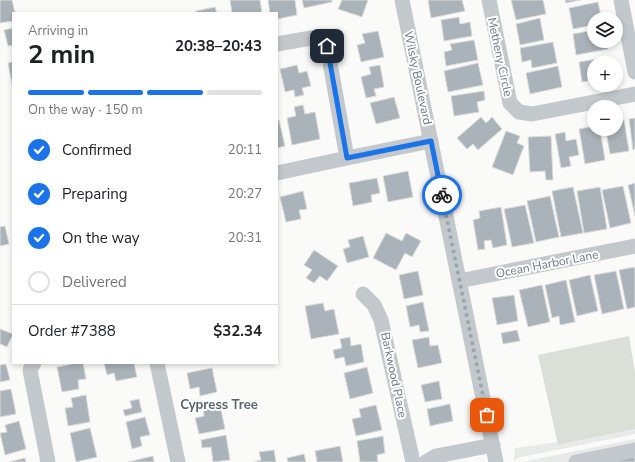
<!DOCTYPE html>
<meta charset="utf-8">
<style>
:root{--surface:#fff;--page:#f2f2f2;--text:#202124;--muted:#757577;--line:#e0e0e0;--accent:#1a73e8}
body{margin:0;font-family:"Nunito Sans",sans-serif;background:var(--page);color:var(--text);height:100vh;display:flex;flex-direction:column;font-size:15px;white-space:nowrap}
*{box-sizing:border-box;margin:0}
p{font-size:13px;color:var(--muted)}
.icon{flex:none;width:22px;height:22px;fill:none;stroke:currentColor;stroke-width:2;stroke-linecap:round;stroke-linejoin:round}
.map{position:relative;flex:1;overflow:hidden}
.side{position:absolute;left:12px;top:12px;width:266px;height:352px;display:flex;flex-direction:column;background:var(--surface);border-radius:0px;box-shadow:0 2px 6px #0003}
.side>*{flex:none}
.buttons{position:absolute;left:587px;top:12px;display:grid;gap:8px}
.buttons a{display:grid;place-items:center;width:36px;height:36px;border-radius:50%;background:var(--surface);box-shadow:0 2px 6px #0003;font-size:20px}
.pin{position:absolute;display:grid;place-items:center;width:34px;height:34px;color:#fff;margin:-17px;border-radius:8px;box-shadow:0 2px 6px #0006}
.courier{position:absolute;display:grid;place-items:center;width:40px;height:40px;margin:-20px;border:3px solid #1a73e8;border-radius:50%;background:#fff;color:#222;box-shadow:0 1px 5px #0007}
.head em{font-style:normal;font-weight:700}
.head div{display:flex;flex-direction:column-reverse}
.head{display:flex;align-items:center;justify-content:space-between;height:68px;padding:0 16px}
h1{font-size:26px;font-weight:700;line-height:30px}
.bar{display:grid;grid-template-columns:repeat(4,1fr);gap:6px 4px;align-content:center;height:48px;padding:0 16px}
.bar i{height:5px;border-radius:3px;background:var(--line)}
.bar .active{background:var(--accent)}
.bar p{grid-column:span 4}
.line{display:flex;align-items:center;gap:10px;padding:0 16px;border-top:1px solid var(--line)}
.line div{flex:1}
ol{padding:0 16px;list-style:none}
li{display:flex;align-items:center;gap:12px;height:44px}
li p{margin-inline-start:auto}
li .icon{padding:4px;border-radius:50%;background:var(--accent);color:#fff;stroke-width:4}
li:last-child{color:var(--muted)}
li i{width:22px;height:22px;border:2px solid var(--line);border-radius:50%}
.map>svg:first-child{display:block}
</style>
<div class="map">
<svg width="635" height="462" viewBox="0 0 635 462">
<rect width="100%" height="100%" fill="#fafaf8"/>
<path fill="#e8e9e9" d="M635,429V434L517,458L514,462L515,448L558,442L559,445Z
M635,439V462H522Z"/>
<path fill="#dadfd7" d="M629,336L635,373V429L558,445L538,355Z"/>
<path fill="#aab3b9" stroke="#dcdcda" d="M0,0H12L15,13H13V21L0,23Z
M230,0H260L262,13H232Z
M268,0H295L297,15L277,19V13H270Z
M302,0H332V2L304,8Z
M342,0H368L362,17L338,9Z
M428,0H462L465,11L431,18Z
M511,0H543L546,14L516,20Z
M565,0H581L566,3Z
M598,2L601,16L594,18V25L573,29L569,8Z
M215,7L217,13H197L196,11Z
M459,17L460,24L470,22L472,36L444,41L441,20Z
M540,18L544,40L520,45L516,24Z
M13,28V45L8,46L4,30Z
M594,30V41H606L608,49L576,55L573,34Z
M378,31L384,57L361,62L357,45L365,43L362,34Z
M474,40L478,60L446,66L444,52L452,50L450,44Z
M553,42L557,63L532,68L531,60L522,62L520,48Z
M608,57L610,63H594V80L582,82L579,62Z
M13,62V89L8,63Z
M478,63L483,85L448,92L444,71Z
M297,65L299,73L307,71L311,86L302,88L304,95L295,97L294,90L285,92L280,69Z
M380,65L384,87L374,89L376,96L366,98L361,77L371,74L369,67Z
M558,66L562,87L530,94L526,73Z
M484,91L485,100L477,102L479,112L454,116L451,96Z
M394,97L400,118L376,124L370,103Z
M303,105L305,114L315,112L320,139L292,145L287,118L296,116L294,107Z
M481,117L486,123L492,117L502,129L478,150L473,144L467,149L457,138Z
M635,118V149L633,150L629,119Z
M279,120L285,146L277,148V121Z
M624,120L629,151L610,154L606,131L615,130L616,122Z
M594,126V129H600L605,160L585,164L579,129Z
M506,131L520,136L517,143L524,146L513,175L492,167Z
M565,132L566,141L576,139L579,155L569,157L571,166L561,168L555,134Z
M551,136L553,180H546L545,171L530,172L528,137Z
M408,171L413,197L388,202L383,176Z
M377,178L380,193L371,195L372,202L353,206L349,183Z
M635,183V216L628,185Z
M623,186L631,223L610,228L602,190Z
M573,187L583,233L561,237L552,191Z
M600,187L607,229L584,233L577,191Z
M303,191L307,209L299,210L301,219L286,222L280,197Z
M550,196L559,237L536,242L527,201Z
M525,205L534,243L512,247L504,209Z
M501,207L507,245L493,248L491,240L484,241L485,249L478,250L473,220L480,218L479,211Z
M5,226L9,244L0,246V227Z
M386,233L402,241L406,233L421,241L412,257L405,253L396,270L373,258Z
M363,236L369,257L347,263L343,249L350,247L348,240Z
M314,250L338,266L327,281L320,276L314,283L306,278L312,270L304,265Z
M635,267V307L627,309L619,270Z
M418,271L423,295L404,299L399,275Z
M616,271L624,309L602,314L594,275Z
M590,275L598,311L577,316L569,280Z
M566,280L575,322L560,325L559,316L552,318L545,285Z
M542,285L550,322L528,327L519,290Z
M514,295L518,321L497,325L492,298Z
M423,302L429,331L420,332L419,325L410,327L406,306Z
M323,303L325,311L334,309L339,334L311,339L305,306Z
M0,329L13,334L7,347L0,344Z
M517,330L520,341L503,344L501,333Z
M350,337L351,346L361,344L364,362L346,366L344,357L335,359L333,350L342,348L340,339Z
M429,337L430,346L438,345L442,363L418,368L412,340Z
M77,363H83L86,379L78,380L79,389L62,392L57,367Z
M104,363H134L137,377L116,381L114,373L107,375Z
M6,364L10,380L0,382V365Z
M367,367L373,393L350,399L344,373Z
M212,368L217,392L200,396L199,387L190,389L187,373Z
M439,381L442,399L425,402L421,385Z
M11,389L16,414L0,417V391Z
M86,395L90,422L68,426L65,408L73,407L71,398Z
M139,399L142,412L125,416L123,410L132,408L130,401Z
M450,404L453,421L430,426L427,409Z
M220,405L225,429L199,434L195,418L204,416L203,408Z
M376,405L382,430L356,436L352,419L361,417L359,409Z
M145,417L150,435L140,437L142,446L132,449L126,422Z
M19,421L26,449L5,455L0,433L7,432L5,425Z
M90,428L97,457L76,462L70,433Z
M226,435L230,460L213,462L211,447L202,448L201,440Z
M383,436L385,453L377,455L378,462H360L357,441Z
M340,446L343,462H317L315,451Z
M274,450L276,462H253L261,460L259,452Z
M304,454L306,462H288L287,458Z
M635,455V462H602Z
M153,456L154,462H128Z
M25,458L26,462H9Z"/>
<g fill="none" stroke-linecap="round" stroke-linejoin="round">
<path stroke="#c3c8cc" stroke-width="15" d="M402,0L496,462
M489,0L510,103L519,112L532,114L635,94
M621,0L635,72
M277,44L311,38L327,46L347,158L277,173
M347,158L431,141
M459,281L635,246
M363,294L374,305L381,320L413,462
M34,363L30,370L48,462
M157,363L178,462
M426,462L436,456L493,445
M576,462L635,450"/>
</g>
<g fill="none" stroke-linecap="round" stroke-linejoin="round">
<path stroke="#99a4ac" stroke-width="4" stroke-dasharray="0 7.2" d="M442,195L487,415"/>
<path stroke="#1a73e8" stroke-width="5" d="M327,46L347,158L431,141L442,195"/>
</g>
<g text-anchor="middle" stroke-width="4" stroke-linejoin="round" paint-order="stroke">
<g font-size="12" fill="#657683" stroke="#fff">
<text transform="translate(500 57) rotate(78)" y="4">Metheny Circle</text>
<text transform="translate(418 78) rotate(78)" y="4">Wilsky Boulevard</text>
<text transform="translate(547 264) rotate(-11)" y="4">Ocean Harbor Lane</text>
<text transform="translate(394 375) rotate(78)" y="4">Barkwood Place</text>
</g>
<g font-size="13" font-weight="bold" fill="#57646e" stroke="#fff">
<text x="219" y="409">Cypress Tree</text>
</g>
</g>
</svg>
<div class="buttons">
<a><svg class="icon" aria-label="layers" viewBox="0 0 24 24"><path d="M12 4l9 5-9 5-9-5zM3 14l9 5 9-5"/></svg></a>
<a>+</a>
<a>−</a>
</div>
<div class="pin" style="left:487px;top:415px;background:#ea580c"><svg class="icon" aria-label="bag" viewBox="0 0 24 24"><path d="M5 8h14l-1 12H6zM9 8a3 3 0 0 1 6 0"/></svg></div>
<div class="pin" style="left:327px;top:46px;background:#1f2937"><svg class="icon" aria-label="home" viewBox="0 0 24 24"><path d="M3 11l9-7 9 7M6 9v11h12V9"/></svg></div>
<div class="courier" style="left:442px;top:195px"><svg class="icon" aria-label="bike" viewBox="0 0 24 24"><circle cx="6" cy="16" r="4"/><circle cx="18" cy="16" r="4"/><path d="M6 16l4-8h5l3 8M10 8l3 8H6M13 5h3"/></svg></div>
<section class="side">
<div class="head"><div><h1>2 min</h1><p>Arriving in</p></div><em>20:38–20:43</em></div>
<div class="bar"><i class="active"></i><i class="active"></i><i class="active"></i><i></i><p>On the way · 150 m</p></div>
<ol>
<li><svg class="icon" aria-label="check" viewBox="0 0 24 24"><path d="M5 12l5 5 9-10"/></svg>Confirmed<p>20:11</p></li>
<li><svg class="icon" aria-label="check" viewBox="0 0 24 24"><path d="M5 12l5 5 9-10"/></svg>Preparing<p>20:27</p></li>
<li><svg class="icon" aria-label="check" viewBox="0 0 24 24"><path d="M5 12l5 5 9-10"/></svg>On the way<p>20:31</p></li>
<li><i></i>Delivered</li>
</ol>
<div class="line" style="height:52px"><div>Order #7388</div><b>$32.34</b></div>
</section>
</div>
